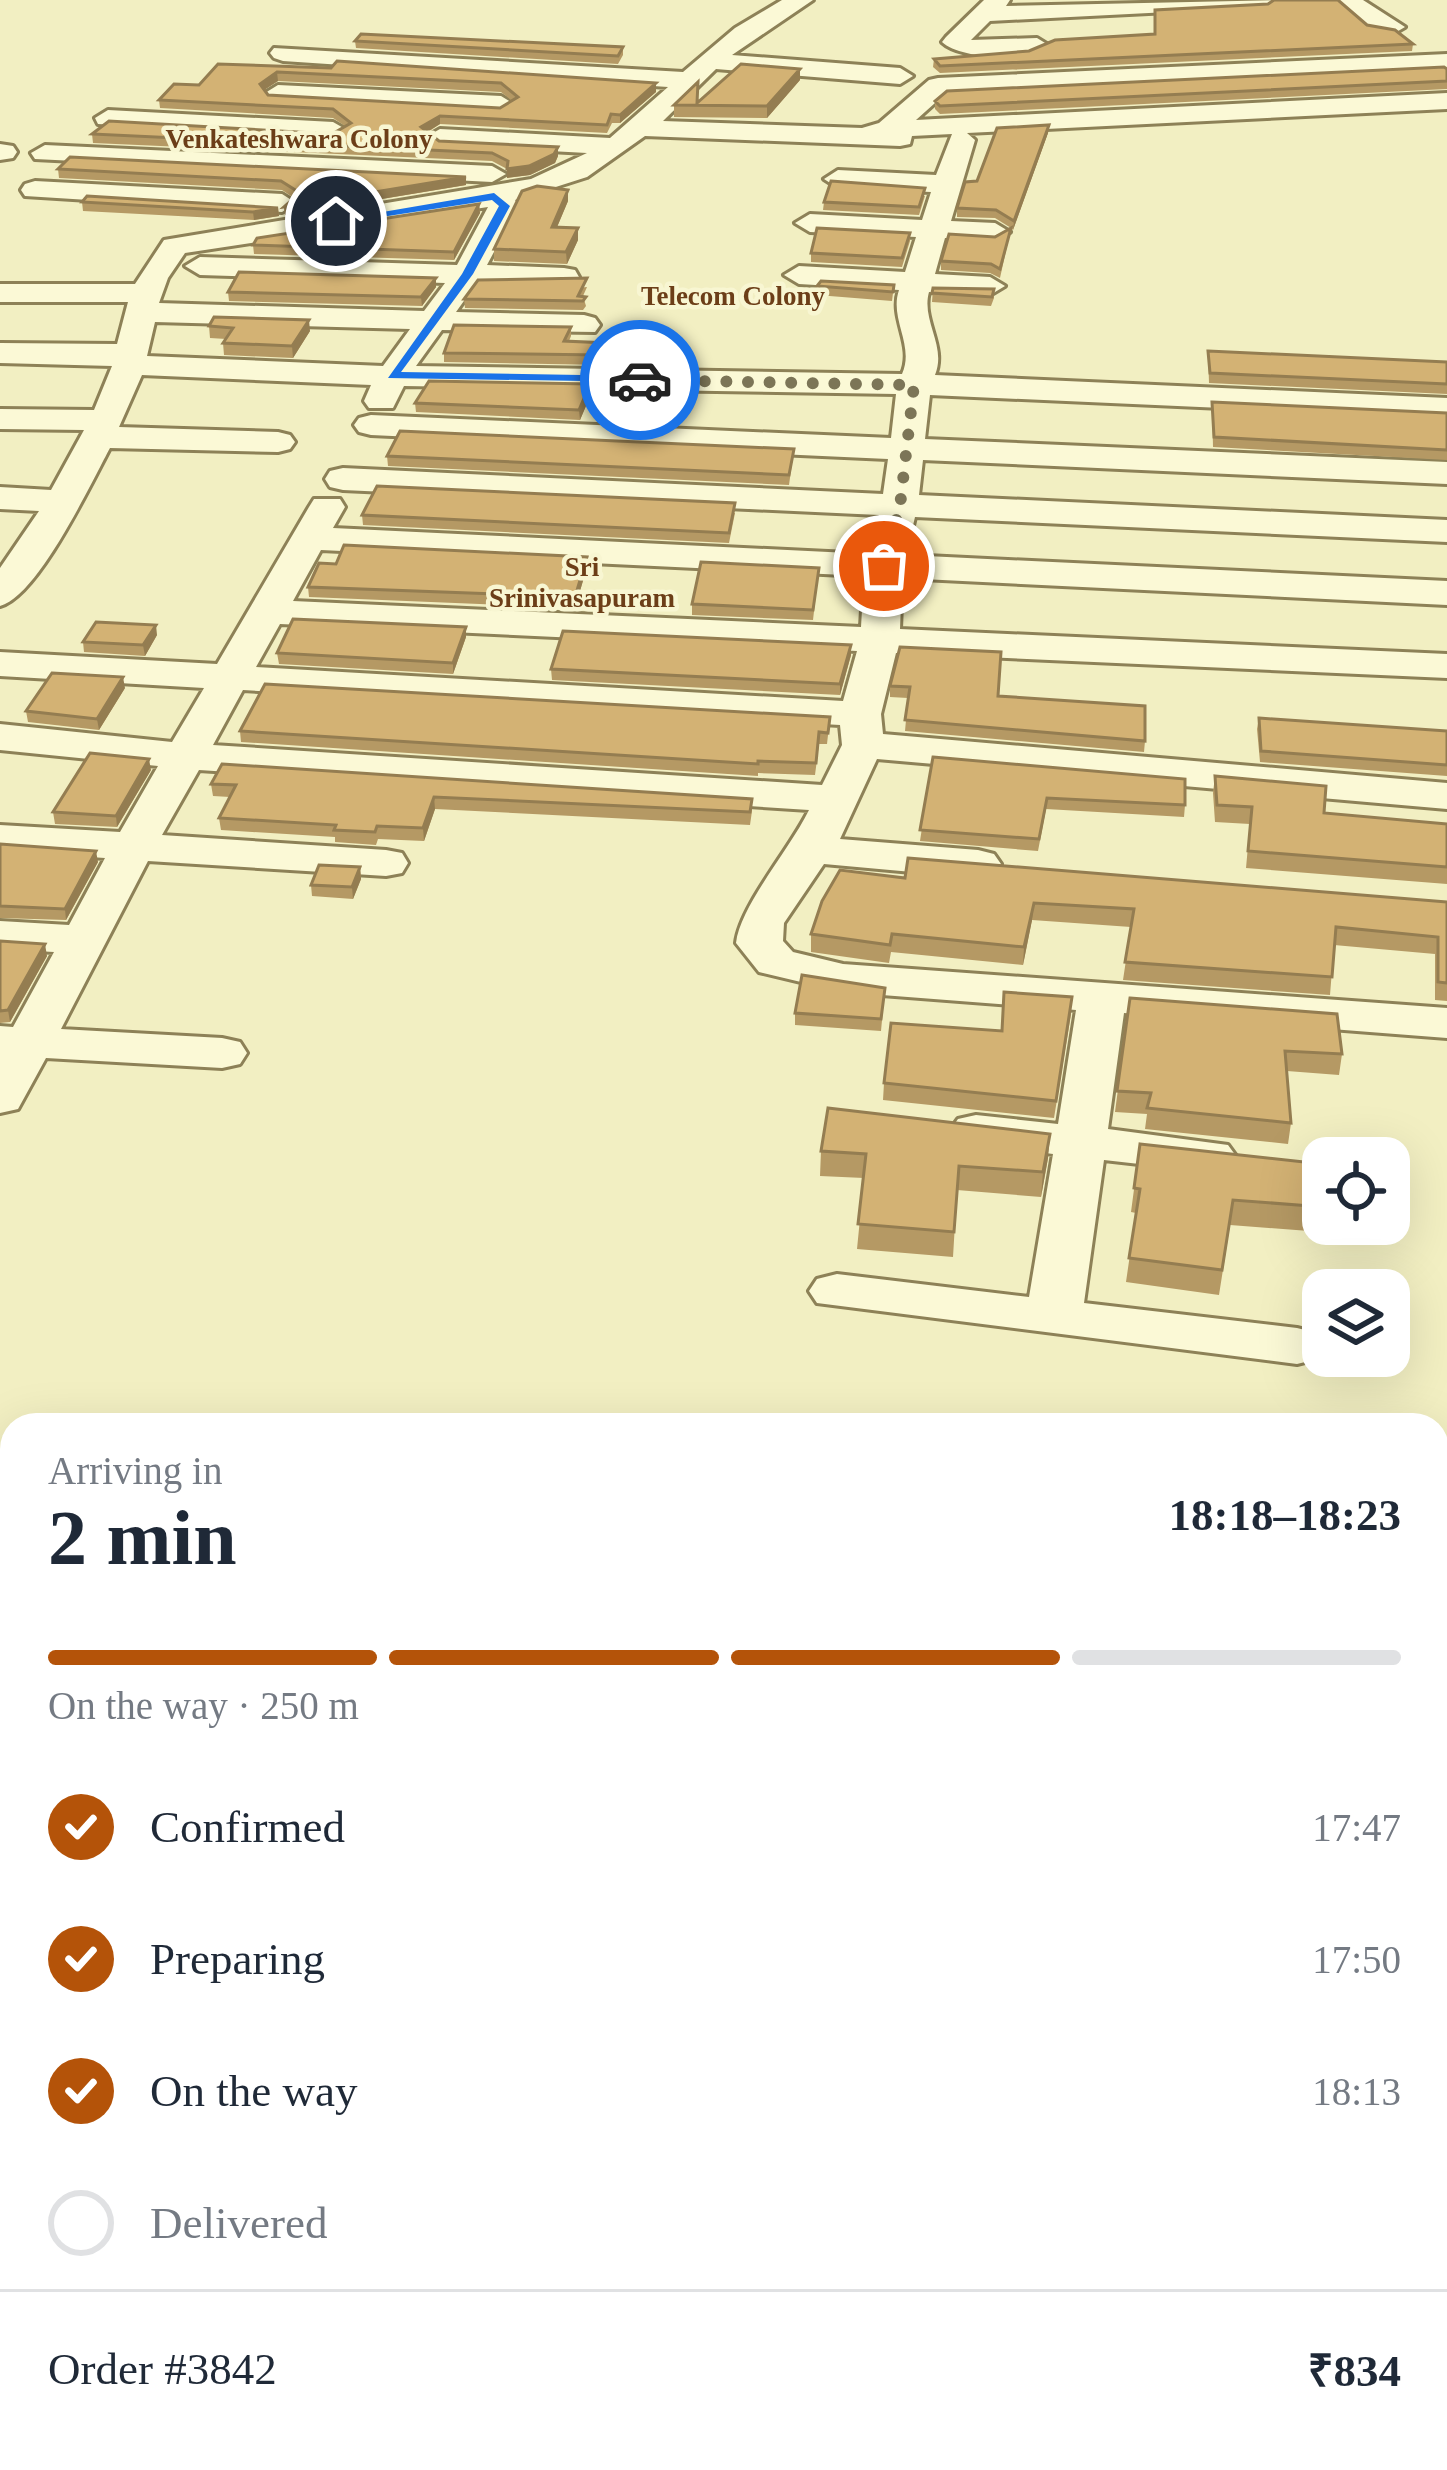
<!DOCTYPE html>
<meta charset="utf-8">
<style>
:root{--surface:#fff;--page:#f2f2f3;--text:#1f2937;--muted:#747a83;--line:#e0e1e3;--accent:#b45309}
body{margin:0;font-family:"Times New Roman",serif;background:var(--page);color:var(--text);height:100vh;display:flex;flex-direction:column;font-size:45px;white-space:nowrap}
*{box-sizing:border-box;margin:0}
p{font-size:39px;color:var(--muted)}
.icon{flex:none;width:66px;height:66px;fill:none;stroke:currentColor;stroke-width:2;stroke-linecap:round;stroke-linejoin:round}
.map{position:relative;flex:1;overflow:hidden}
.side{position:absolute;left:0px;top:1413px;width:1449px;height:1059px;display:flex;flex-direction:column;background:var(--surface);border-radius:36px 36px 0 0;box-shadow:0 12px 48px #0002}
.side>*{flex:none}
.tools{position:absolute;left:1302px;top:1137px;display:grid;gap:24px}
.tools a{display:grid;place-items:center;width:108px;height:108px;border-radius:24px;background:var(--surface);box-shadow:0 12px 48px #0002;font-size:60px}
.pin{position:absolute;display:grid;place-items:center;width:102px;height:102px;color:#fff;margin:-51px;border:6px solid #fff;border-radius:50%;box-shadow:0 3px 12px #0007}
.courier{position:absolute;display:grid;place-items:center;width:120px;height:120px;margin:-60px;border:9px solid #1a73e8;border-radius:50%;background:#fff;color:#222;box-shadow:0 3px 15px #0007}
.head em{font-style:normal;font-weight:700}
.head div{display:flex;flex-direction:column-reverse}
.head{display:flex;align-items:center;justify-content:space-between;height:204px;padding:0 48px}
h1{font-size:78px;font-weight:700;line-height:90px}
.bar{display:grid;grid-template-columns:repeat(4,1fr);gap:18px 12px;align-content:center;height:144px;padding:0 48px}
.bar i{height:15px;border-radius:9px;background:var(--line)}
.bar .active{background:var(--accent)}
.bar p{grid-column:span 4}
.line{display:flex;align-items:center;gap:30px;padding:0 48px;border-top:3px solid var(--line)}
.line div{flex:1}
ol{padding:0 48px;list-style:none}
li{display:flex;align-items:center;gap:36px;height:132px}
li p{margin-inline-start:auto}
li .icon{padding:12px;border-radius:50%;background:var(--accent);color:#fff;stroke-width:4}
li:last-child{color:var(--muted)}
li i{width:66px;height:66px;border:6px solid var(--line);border-radius:50%}
.map>svg:first-child{display:block}
</style>
<div class="map">
<svg width="1447" height="2470" viewBox="0 0 1447 2470">
<rect width="100%" height="100%" fill="#f2efc2"/>
<g fill="none" stroke-linecap="round" stroke-linejoin="round">
<defs>
<path id="minor" d="M782,0H813L732,55L900,68L913,76L900,84L716,69L663,121L862,128L879,123L929,80L938,78L1447,54V70L945,94L916,120L1447,93V109L967,133L975,140L951,221L995,223L1010,232L995,241L945,238L935,274L990,277L1005,286L990,295L929,292C921,321 947,346 935,375L1447,398V418L930,395L925,439L1447,462V484L923,460L919,495L1447,520V542L915,517L906,555L1447,581V605L902,578L900,629L1447,654V678L896,653L881,714L883,734L1447,783V809L877,759L840,839L978,850L994,854L1001,864L994,874L978,878L824,864L784,923L783,941L793,952L843,964L1447,1008V1038L1124,1013L1108,1129L1228,1145L1236,1156L1228,1167L1210,1172L1104,1160L1084,1303L1297,1328L1317,1333L1323,1342L1317,1359L1297,1364L817,1303L809,1291L817,1279L837,1274L1029,1297L1053,1154L958,1141L950,1130L958,1119L976,1115L1058,1124L1076,1010L843,992L759,972L736,943C740,906 790,849 809,810L199,770L162,835L386,850L402,853L408,863L402,873L386,876L148,861L61,1029L222,1038L240,1042L247,1053L240,1064L222,1068L46,1058L18,1109L0,1113V1026L13,1027L54,952L0,949V921L69,925L105,858L0,851V825L120,832L158,766L0,750V724L172,742L204,688L0,676V652L217,664L309,507L314,499H340L345,507L333,528L869,554L879,515L343,490L330,487L325,479L330,471L343,468L883,494L888,459L371,435L359,432L354,425L359,418L371,415L891,438L896,394L404,386L393,408H369L364,401L371,385L142,375L119,427L278,432L290,435L295,442L290,449L278,452L110,448C91,483 38,596 0,606V568L39,511L0,509V487L51,490L84,430L0,429V409L94,410L112,366L0,363V343L117,344L128,302H0V284H135L164,240L531,179L587,153L440,145L426,137L440,129L610,138L668,87L283,61L274,58L270,53L274,48L683,72L735,28ZM952,134L936,175L838,170L824,179L838,188L931,192L922,220L810,214L795,223L810,232L916,237L905,272L799,266L784,275L799,284L899,290C889,319 915,345 902,374L416,366L442,330L595,332L600,325L595,318L584,315L456,312L476,284H575L579,277L575,270L564,268L487,265L519,205L515,200L587,177L645,136L900,146L910,144L912,136ZM488,207L457,265L200,257L185,266L200,275L445,283L424,311L159,303L168,278L185,253ZM155,322L410,329L383,366L147,356ZM321,550L864,576L861,627L293,601ZM280,624L857,651L843,701L256,667ZM243,690L840,725L842,745L822,785L213,745Z
M984,0H1010L1006,6L1279,0L1267,7L990,21L971,40L1037,38L1050,46C1031,62 961,60 942,42L946,37Z
M1336,0H1363L1405,27L1393,34L1369,29Z
M278,85L501,96L514,104L501,112L269,99L265,93Z
M108,110L333,122L347,130L333,138L98,124L95,118Z
M0,144L13,146L17,152L13,158L0,160Z
M45,145L492,166L506,174L492,182L35,159L31,153Z
M35,181L282,194L296,203L282,212L25,196L21,190L25,184Z
M12,2080V2144L0,2145V2081Z
M12,2211V2279L0,2280V2212Z
M1447,2298V2371L1437,2374V2301Z
M887,2460H993L997,2470H892Z"/>
</defs>
<use href="#minor" stroke="#8d8157" stroke-width="6"/>
<use href="#minor" fill="#fbf9d6" fill-rule="evenodd"/>
</g>
<path fill="#b59964" fill-rule="evenodd" d="M1268,4L1367,25L1413,44L1412,51L940,73L933,67L934,59L1029,51L1154,34Z
M355,41L623,47V55L618,64L356,48Z
M218,64L656,92L620,123H612L607,133L440,124L428,132L439,141L558,156L555,163L530,175L507,178V169L492,161L93,143L92,134H332L345,126L333,118L160,108L159,100L199,85ZM278,81L501,92L512,101L500,108L268,95L264,90Z
M1447,69V89L940,114L935,109V101Z
M800,80L767,118L674,117V105L697,102Z
M1049,125L1048,133L1013,230L1011,228L1000,278L990,273L941,270V261L1011,228L995,218L957,217V208L977,181Z
M58,169L466,185L285,215L284,207L294,198L282,190L59,178Z
M568,190V201L557,227L578,228V240L567,264L494,261V249Z
M925,196L919,215L823,210L824,202Z
M82,202L278,208L279,216L254,220L83,211Z
M479,204L480,213L454,260L254,254L253,245Z
M910,233V241L902,267L811,262V253Z
M894,285L892,301L817,295V286Z
M436,287L422,306L229,301L228,292Z
M587,287L583,296L586,306L583,310L465,308L464,299Z
M933,288L994,289V298L991,306L932,302Z
M209,326L310,331L293,358L224,355L223,343L226,339L210,338Z
M571,327V336L569,341L608,352L603,365L444,362V353Z
M1208,351L1447,362V394L1209,383Z
M590,384L591,394L580,420L416,412L415,403Z
M1212,402L1447,413V460L1213,447Z
M794,449L789,485L388,466L387,456Z
M735,513L729,543L363,525L362,515Z
M587,567L575,608L309,597L308,587Z
M819,568L813,620L692,615V604Z
M157,635L145,656L84,652L83,642Z
M466,637L453,674L279,664L277,653Z
M851,645V655L840,695L552,680L551,669Z
M900,647L998,696L1145,741L1144,752L905,731L908,698L890,697V686Z
M125,688L99,730L28,722L26,711Z
M830,717L827,744H819L815,775L758,773V776L241,742L240,731Z
M1259,718L1447,731V776L1260,762L1257,729Z
M933,757L1185,805L1184,817L1046,809L1038,851L920,841Z
M151,770L117,827L55,824L53,812Z
M1215,776L1324,813L1447,824V884L1246,868L1250,824L1215,822L1213,793Z
M211,784L752,799V811L750,825L435,809L424,841L378,839L376,845L335,842V837L221,830L219,818L230,797L213,796Z
M0,844L98,862L66,920L0,918Z
M360,867L361,879L353,899L312,896L311,885Z
M905,878L1447,902V1001L1435,1000V954L1334,945L1330,995L1123,980L1131,927L1032,920L1023,965L891,952L889,963L811,952V934Z
M0,941L47,956L10,1022L0,1023Z
M885,988L881,1031L795,1025V1013Z
M1130,998L1342,1054L1339,1075L1287,1071L1291,1123L1288,1144L1145,1129L1147,1114L1115,1112Z
M1071,1014L1054,1118L883,1100L884,1083L1002,1031Z
M1140,1144L1304,1162L1323,1158V1224H1337L1335,1233L1230,1225L1219,1295L1126,1282L1136,1213L1131,1212Z
M821,1151L1048,1158L1041,1197L957,1190L953,1257L857,1249L864,1178L820,1176Z"/>
<path fill="#947d51" d="M800,69V80L767,118V106Z
M277,72L278,81L261,92L260,84Z
M656,83V92L620,123V115Z
M440,116V124L422,135L421,127Z
M1049,125L1048,133L1013,230L1014,221Z
M558,147V156L555,163L530,175L507,178V169Z
M466,177V185L285,215L284,207Z
M568,190V201L552,239V227Z
M479,204L480,213L454,260V252Z
M278,208L279,216L254,220L253,212Z
M578,228V240L567,264L566,252Z
M436,278V287L422,306L421,297Z
M309,320L310,331L293,358L292,346Z
M590,384L591,394L580,420L579,410Z
M587,557V567L575,608V597Z
M156,625L157,635L145,656L143,645Z
M466,627V637L453,674V663Z
M851,645V655L840,695V684Z
M123,677L125,688L99,730L97,719Z
M149,759L151,770L117,827L116,816Z
M434,797L435,809L424,841L423,828Z
M96,851L98,862L66,920L65,909Z
M360,867L361,879L353,899L352,887Z
M1034,903L1032,920L1023,965L1024,947Z
M45,944L47,956L10,1022L8,1010Z
M1050,1134L1048,1158L1041,1197L1043,1172Z"/>
<path fill="#d3b274" stroke="#947d51" stroke-width="3" fill-rule="evenodd" d="M1274,0H1338L1367,25L1395,30L1413,44L940,66L934,59L1029,51L1055,40L1155,34V10L1268,4Z
M361,34L623,47L618,56L355,41Z
M337,61L656,83L620,115L611,114L607,125L440,116L421,127L439,141L558,147L554,154L529,166L507,169L508,161L492,153L92,134L109,121L332,134L351,123L333,109L159,100L174,84L199,85L218,64L331,68ZM277,72L501,83L518,97L500,108L268,95L260,84Z
M741,64L800,69L767,106L674,105L698,82L697,103Z
M1444,67L1447,69V81L940,106L935,101L947,91Z
M1049,125L1014,221L996,210L957,208L965,182L977,181L997,128Z
M70,157L466,177L284,207L300,193L281,181L58,169Z
M831,181L925,188L919,207L824,202Z
M537,186L568,190L552,227L578,228L566,252L494,249L522,191Z
M87,196L278,208L253,212L82,202Z
M479,204L454,252L253,245L257,238Z
M817,228L910,233L902,258L811,253Z
M1011,228L1000,269L991,264L941,261L949,234L995,237Z
M239,272L436,278L421,297L228,292Z
M587,278L578,296L586,297L583,301L464,299L478,280Z
M821,281L894,285L893,292L817,286Z
M933,288L994,289L992,297L932,293Z
M214,317L309,320L292,346L223,343L233,328L209,326Z
M454,325L571,327L564,341L608,343L602,355L444,353Z
M1208,351L1447,362V384L1210,373Z
M429,381L590,384L579,410L415,403Z
M1212,402L1447,413V450L1214,437Z
M400,431L794,449L789,475L387,456Z
M377,486L735,503L729,533L362,515Z
M344,545L587,557L575,597L308,587L319,563L336,564Z
M701,562L819,568L813,610L692,604Z
M293,619L466,627L453,663L277,653Z
M96,622L156,625L143,645L83,642Z
M563,631L851,645L840,684L551,669Z
M900,647L1001,652L998,696L1145,706V741L905,720L910,687L890,686Z
M52,673L123,677L97,719L26,711Z
M265,684L830,717L828,733L819,732L816,763L758,761V764L240,731Z
M1259,718L1447,731V765L1261,751Z
M90,753L149,759L116,816L53,812Z
M933,757L1185,779V805L1047,798L1039,839L920,830Z
M222,764L752,799L750,812L434,797L423,828L377,826L375,832L334,830L336,825L219,818L236,785L211,784Z
M1215,776L1326,786L1324,813L1447,824V867L1248,851L1252,807L1217,805Z
M0,844L96,851L65,909L0,906Z
M908,858L1447,902V983L1438,982V937L1336,927L1332,977L1125,962L1134,909L1034,903L1024,947L892,934L890,945L811,934L822,901L840,870L905,878Z
M319,865L360,867L352,887L311,885Z
M0,941L45,944L8,1010L0,1011Z
M802,975L885,988L881,1019L795,1013Z
M1004,992L1072,997L1056,1101L884,1083L891,1023L1002,1031Z
M1130,998L1337,1014L1342,1054L1285,1051L1291,1123L1147,1108L1151,1093L1117,1091Z
M828,1108L1050,1134L1043,1172L959,1166L954,1232L858,1224L866,1154L821,1151Z
M1140,1144L1304,1162L1335,1154V1158H1323V1207L1233,1200L1222,1270L1129,1258L1140,1189L1134,1188Z"/>
<path fill="#1a73e8" d="M494,193L510,206L473,274L401,372L640,376L645,382L388,378L462,274L499,206L492,200L336,224L330,221Z"/>
<g fill="none" stroke-linecap="round" stroke-linejoin="round">
<path stroke="#7c7557" stroke-width="12" stroke-dasharray="0 21.6" d="M640,380L914,385L900,506L884,566"/>
</g>
<g text-anchor="middle" stroke-width="9" stroke-linejoin="round" paint-order="stroke">
<g font-size="27" font-weight="bold" fill="#6c3e18" stroke="#f8f6d2">
<text x="299" y="148">Venkateshwara Colony</text>
<text x="733" y="305">Telecom Colony</text>
<text x="582" y="576">Sri<tspan x="582" dy="31">Srinivasapuram</tspan></text>
</g>
</g>
</svg>
<div class="tools">
<a><svg class="icon" aria-label="locate" viewBox="0 0 24 24"><circle cx="12" cy="12" r="6"/><path d="M12 2v4M12 18v4M2 12h4M18 12h4"/></svg></a>
<a><svg class="icon" aria-label="layers" viewBox="0 0 24 24"><path d="M12 4l9 5-9 5-9-5zM3 14l9 5 9-5"/></svg></a>
</div>
<div class="pin" style="left:884px;top:566px;background:#ea580c"><svg class="icon" aria-label="bag" viewBox="0 0 24 24"><path d="M5 8h14l-1 12H6zM9 8a3 3 0 0 1 6 0"/></svg></div>
<div class="pin" style="left:336px;top:221px;background:#1f2937"><svg class="icon" aria-label="home" viewBox="0 0 24 24"><path d="M3 11l9-7 9 7M6 9v11h12V9"/></svg></div>
<div class="courier" style="left:640px;top:380px"><svg class="icon" aria-label="car" viewBox="0 0 24 24"><path d="M5 17H2v-5l4-1 3-4h7l3 4 3 1v5h-3M9 17h6M6 11h13"/><circle cx="7" cy="17" r="2"/><circle cx="17" cy="17" r="2"/></svg></div>
<section class="side">
<div class="head"><div><h1>2 min</h1><p>Arriving in</p></div><em>18:18–18:23</em></div>
<div class="bar"><i class="active"></i><i class="active"></i><i class="active"></i><i></i><p>On the way · 250 m</p></div>
<ol>
<li><svg class="icon" aria-label="check" viewBox="0 0 24 24"><path d="M5 12l5 5 9-10"/></svg>Confirmed<p>17:47</p></li>
<li><svg class="icon" aria-label="check" viewBox="0 0 24 24"><path d="M5 12l5 5 9-10"/></svg>Preparing<p>17:50</p></li>
<li><svg class="icon" aria-label="check" viewBox="0 0 24 24"><path d="M5 12l5 5 9-10"/></svg>On the way<p>18:13</p></li>
<li><i></i>Delivered</li>
</ol>
<div class="line" style="height:156px"><div>Order #3842</div><b>₹834</b></div>
</section>
</div>
